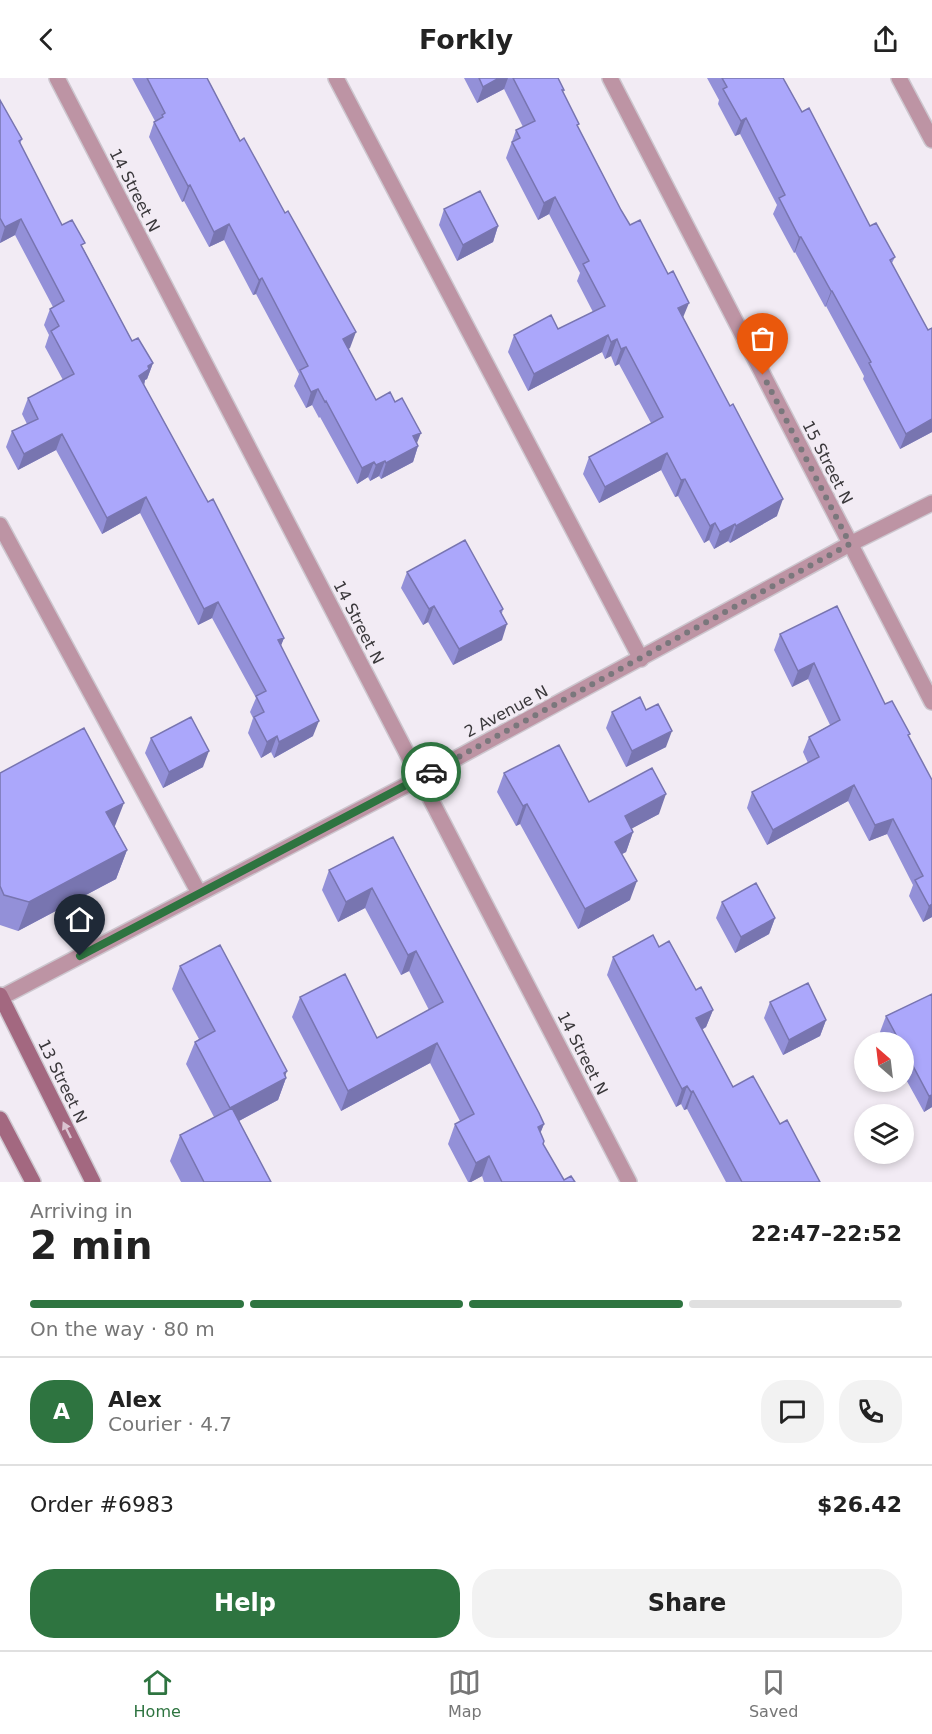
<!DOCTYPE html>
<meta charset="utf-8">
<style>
:root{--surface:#fff;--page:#f2f2f2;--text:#222;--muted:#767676;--line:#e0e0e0;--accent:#2e7440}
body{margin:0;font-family:"DejaVu Sans",sans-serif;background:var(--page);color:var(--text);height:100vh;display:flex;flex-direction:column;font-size:22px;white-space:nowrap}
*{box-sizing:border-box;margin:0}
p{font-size:20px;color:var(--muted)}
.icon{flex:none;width:33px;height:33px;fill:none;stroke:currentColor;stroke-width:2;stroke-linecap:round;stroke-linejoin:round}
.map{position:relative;height:1104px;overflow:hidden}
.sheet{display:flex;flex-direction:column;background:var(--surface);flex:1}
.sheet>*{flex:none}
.needle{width:39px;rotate:332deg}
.controls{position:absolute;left:854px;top:954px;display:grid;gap:12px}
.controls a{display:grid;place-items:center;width:60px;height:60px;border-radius:50%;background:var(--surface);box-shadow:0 3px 9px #0003;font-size:30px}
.pin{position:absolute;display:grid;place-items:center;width:51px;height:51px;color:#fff;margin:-62px -26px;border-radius:50% 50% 50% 0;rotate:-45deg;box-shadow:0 0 6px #0007}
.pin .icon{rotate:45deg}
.courier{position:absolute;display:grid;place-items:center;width:60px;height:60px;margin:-30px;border:4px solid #2e7440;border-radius:50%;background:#fff;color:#222;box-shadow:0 2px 8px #0007}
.headline em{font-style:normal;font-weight:800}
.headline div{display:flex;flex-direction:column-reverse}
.headline{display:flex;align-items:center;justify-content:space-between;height:102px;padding:0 30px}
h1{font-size:39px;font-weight:800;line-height:45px}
.bar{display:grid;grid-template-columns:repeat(4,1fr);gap:9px 6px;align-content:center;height:72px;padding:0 30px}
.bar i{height:8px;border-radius:4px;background:var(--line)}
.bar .on{background:var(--accent)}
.bar p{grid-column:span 4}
.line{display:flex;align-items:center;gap:15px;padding:0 30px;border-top:2px solid var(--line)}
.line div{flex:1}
.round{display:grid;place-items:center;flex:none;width:63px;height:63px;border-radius:24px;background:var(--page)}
.primary-button{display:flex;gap:12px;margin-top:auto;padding:12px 30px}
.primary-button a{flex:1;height:69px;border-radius:24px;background:var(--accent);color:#fff;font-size:24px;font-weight:800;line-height:69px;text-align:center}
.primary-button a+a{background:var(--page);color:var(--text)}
header{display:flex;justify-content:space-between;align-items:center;height:78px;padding:0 30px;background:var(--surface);font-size:27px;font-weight:800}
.menu{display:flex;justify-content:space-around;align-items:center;height:84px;border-top:2px solid var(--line);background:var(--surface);font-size:16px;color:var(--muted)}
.menu a{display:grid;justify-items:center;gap:3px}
.menu .on{color:var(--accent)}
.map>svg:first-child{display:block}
</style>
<header><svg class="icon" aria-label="back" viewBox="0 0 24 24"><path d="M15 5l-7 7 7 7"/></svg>Forkly<svg class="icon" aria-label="share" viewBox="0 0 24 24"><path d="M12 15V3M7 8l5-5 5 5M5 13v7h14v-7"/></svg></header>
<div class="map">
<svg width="932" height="1104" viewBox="0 0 932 1104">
<rect width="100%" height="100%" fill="#f2ebf4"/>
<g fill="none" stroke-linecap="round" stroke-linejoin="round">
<defs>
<path id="lane" d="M336,0L641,581
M899,0L932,62
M0,447L199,815"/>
<path id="street" d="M57,0L629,1104
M610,0L932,624
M0,920L420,700L850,466L932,425"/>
<path id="secondary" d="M0,917L93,1104
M0,1041L33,1104"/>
</defs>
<use href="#lane" stroke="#cdc7cf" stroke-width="18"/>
<use href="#street" stroke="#cdc7cf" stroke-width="18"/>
<use href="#secondary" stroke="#cdc7cf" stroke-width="18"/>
<use href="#lane" stroke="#bd94a4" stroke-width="15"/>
<use href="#street" stroke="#bd94a4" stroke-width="15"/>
<use href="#secondary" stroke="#a36880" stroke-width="15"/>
</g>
<path fill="#9390d8" d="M132,0H207L350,270L348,271L376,322L417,365L418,368L413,384L381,401L379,398L370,403L368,399L357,406L320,339L319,340L312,327L306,330L294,308L299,296L256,216L253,217L224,162L209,169L184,123L182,124L149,59L154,44L155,43Z
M464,0H558L564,12L563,14L578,49L621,132L683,240L777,438L730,465L728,463L714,471L709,462L704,465L678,418L675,419L661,392L599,425L583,396L589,379L651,345L619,286L615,288L611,278L605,281L602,274L528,313L508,274L514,257L558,251L593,234L577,203L580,195L549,136L538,142L506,80L516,52L523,49L504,11L477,25Z
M707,0H783L802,34L870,148L895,179L892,185L932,354L900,371L863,301L864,298L826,228L825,229L795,174L794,175L773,136L777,127L740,56L735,58L718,26L719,22Z
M0,22L22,61L20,66L62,147L83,170L132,263L153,285L147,301L145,302L144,307L208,424L284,560L281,567L313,658L274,680L271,674L261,680L248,655L253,640L250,634L256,620L212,540L198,547L140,435L102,456L56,372L18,392L6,369L12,353L27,346L22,336L28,320L63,302L45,269L49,257L44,247L50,231L53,229L15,157L0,165Z
M444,131L498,148L493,164L457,183L439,147Z
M407,494L503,531L502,535V562L453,587L428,544L423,547L401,510Z
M780,556L885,626L909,659L932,839L923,844L909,818L913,807L887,756L869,763L848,723L767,767L747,730L752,714L808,685L803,674L809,659L830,647L808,601L792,609L774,572Z
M612,634L666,669L626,689L606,650Z
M151,660L203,689L163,710L145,675Z
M0,695L115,749L127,772L116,801L18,853L0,847Z
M504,695L589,724L659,736L632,750L633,754L626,774L622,776L630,822L578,851L520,746L516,748L497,714Z
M393,759L544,1046L540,1055L543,1066L564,1102L575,1104H484L482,1098L471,1104H468L448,1066L455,1046L460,1043L430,985L341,1033L292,939L300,919L377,960L429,932L409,893L401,897L365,830L338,844L322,812L329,792Z
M722,824L775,840L769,856L735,875L716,840Z
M659,869L713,932L706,949L702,952L733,1009L780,1046L820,1104H726L687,1031L684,1032L681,1026L676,1029L607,897L613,879Z
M180,888L286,1000L278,1022L239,1043L271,1104H181L170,1083L180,1057L214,1039L186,986L195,964L199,961L172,911Z
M932,916V1029L924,1034L903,996V964H886L880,954L886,938Z
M770,924L826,942L820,958L783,977L764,940Z"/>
<path fill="#7875b0" d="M499,0H508L504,11L477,25L483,9Z
M746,40L740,56L735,58L741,43Z
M190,107L184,123L182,124L188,108Z
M555,119L549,136L538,142L544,125Z
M21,141L15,157L0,165L5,149Z
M229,146L224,162L209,169L214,154Z
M498,148L493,164L457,183L463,167Z
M799,159H801L795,174L794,175Z
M262,200L256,216L253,217L259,202Z
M831,213H832L826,228L825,229Z
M689,225L682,242L678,230Z
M356,254L350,270L337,277L343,261Z
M608,257L602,274L528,313L534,296Z
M617,261L611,278L605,281L611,264Z
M626,269L619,286L615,288L621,271Z
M153,285L147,301L145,302L144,307L139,298L148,288Z
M318,311L312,327L306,330L311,314Z
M932,341V354L900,371L906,356Z
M421,355L415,370L418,368L413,384L381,401L386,385L413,358Z
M62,356L56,372L18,392L24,376Z
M667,375L661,392L599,425L605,409Z
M385,383L379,398L370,403L376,387Z
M374,384L368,399L357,406L362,390Z
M685,401L678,418L675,419L681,402Z
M146,419L140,435L102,456L107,440Z
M783,421L777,438L730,465L736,448Z
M715,445L709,462L704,465L710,448Z
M735,446L728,463L714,471L720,454Z
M218,524L212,540L198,547L204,531Z
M434,528L428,544L423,547L429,531Z
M507,546L502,562L453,587L459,571Z
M284,560L278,575V562Z
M814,585L808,601L792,609L798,593Z
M319,643L313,658L274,680L279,664Z
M672,653L666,669L626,689L632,673Z
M277,658L271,674L261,680L267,664Z
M209,673L203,689L163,710L169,694Z
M854,707L848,723L767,767L773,752Z
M666,716L659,736L618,758L625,738Z
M124,725L113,753L106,734Z
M527,726L520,746L516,748L523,728Z
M893,741L887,756L869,763L875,747Z
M633,754L626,774L608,783L615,764Z
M127,772L116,801L18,853L29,824Z
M637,803L630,822L578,851L585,831Z
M372,810L365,830L338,844L346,824Z
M932,826V839L923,844L929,828Z
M775,840L769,856L735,875L741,859Z
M416,873L409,893L401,897L408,877Z
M713,932L706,949L689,958L696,940Z
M826,942L820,958L783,977L789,962Z
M437,965L430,985L341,1033L348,1013Z
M287,993L284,1001L286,1000L278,1022L222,1052L230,1030Z
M687,1008L681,1026L676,1029L682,1011Z
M693,1013L687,1031L684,1032L691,1014Z
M932,1017V1029L924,1034L929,1018Z
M544,1046L536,1066L538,1049Z
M489,1078L482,1098L471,1104H469L476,1085Z"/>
<path fill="#aba7fb" stroke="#7875b0" stroke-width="1.5" d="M147,0H207L240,63L244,60L285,135L288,133L356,254L343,261L376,322L390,314L395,324L402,320L421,355L413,358L418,368L386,385L385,383L376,387L374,384L362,390L326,323L325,324L318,311L311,314L300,292L308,288L262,200L259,202L229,146L214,154L190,107L188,108L154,44L163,39L162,37L165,35Z
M479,0H499L483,9Z
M513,0H558L564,12H562L579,46L577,47L621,132L630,147L640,142L668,196L673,193L689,225L678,230L730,328L733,326L783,421L736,448L735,446L720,454L715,445L710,448L685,401L681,402L667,375L605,409L589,379L663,339L626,269L621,271L617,261L611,264L608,257L534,296L514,257L551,237L558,251L605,228L583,186L589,183L555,119L544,125L512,64L520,60L516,52L535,43Z
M722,0H783L802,34L809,30L870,148L876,145L895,179L890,182L928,252L932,250V341L906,356L869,285L871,284L832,213H831L801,159H799L779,120L785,117L746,40L741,43L723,11L727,9Z
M0,22L22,61L19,63L62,147L72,142L85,165L81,167L132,263L138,260L153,285L148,288L149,291L139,298L208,424L213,421L284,560L278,562L319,643L279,664L277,658L267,664L254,639L264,634L256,618L266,613L218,524L204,531L146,419L107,440L62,356L24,376L12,353L38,341L28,320L74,296L51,253L59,248L50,231L64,223L21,141L5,149L0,140Z
M480,113L498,148L463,167L444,131Z
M465,462L503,531L500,533L507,546L459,571L434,528L429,531L407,494Z
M837,528L885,626L892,623L910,656L908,657L932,702V826L929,828L915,802L923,798L893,741L875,747L854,707L773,752L752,714L819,679L809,659L840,642L814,585L798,593L780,556Z
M640,619L646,632L658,626L672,653L632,673L612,634Z
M191,639L209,673L169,694L151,660Z
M84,650L124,725L106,734L127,772L29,824L4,817L0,808V695Z
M559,667L589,724L652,690L666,716L625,738L633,754L615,764L637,803L585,831L527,726L523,728L504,695Z
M393,759L539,1035L544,1046L538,1049L544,1063L543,1066L564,1102L571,1098L575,1104H502L489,1078L476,1085L455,1046L474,1036L437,965L348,1013L300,919L345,896L377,960L443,924L416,873L408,877L372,810L346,824L329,792Z
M756,805L775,840L741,859L722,824Z
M653,857L659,869L669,863L696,912L701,909L713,932L696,940L733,1009L753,998L780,1046L787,1042L820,1104H742L693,1013L691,1014L687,1008L682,1011L613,879Z
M220,867L287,993L284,995L286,1000L230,1030L195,964L215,953L180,888Z
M808,905L826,942L789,962L770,924Z
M932,916V1017L929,1018L903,969V964H900L886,938Z
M232,1030L271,1104H204L180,1057Z"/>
<defs><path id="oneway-solid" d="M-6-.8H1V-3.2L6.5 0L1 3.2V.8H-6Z" transform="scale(1.5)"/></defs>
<use fill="#dac4d1" href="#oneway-solid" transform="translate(67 1052) rotate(-116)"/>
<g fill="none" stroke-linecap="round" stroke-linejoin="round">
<path stroke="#7a777c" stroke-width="6" stroke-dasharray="0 10.8" d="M431,694L850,466L763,297"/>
<path stroke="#2e7440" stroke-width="8" d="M80,878L431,694"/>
</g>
<g text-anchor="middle" stroke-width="6" stroke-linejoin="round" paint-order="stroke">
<g font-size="16" fill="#3a383b" stroke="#f2ebf4">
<text transform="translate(135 112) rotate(63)" y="6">14 Street N</text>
<text transform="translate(828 384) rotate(63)" y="6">15 Street N</text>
<text transform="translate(359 544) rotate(63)" y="6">14 Street N</text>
<text transform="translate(506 633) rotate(-28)" y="6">2 Avenue N</text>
<text transform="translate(583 975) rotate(63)" y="6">14 Street N</text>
<text transform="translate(63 1003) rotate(64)" y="6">13 Street N</text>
</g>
</g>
</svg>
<div class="controls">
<a><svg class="needle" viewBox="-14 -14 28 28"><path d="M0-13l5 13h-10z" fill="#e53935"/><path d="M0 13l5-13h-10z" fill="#767676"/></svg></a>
<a><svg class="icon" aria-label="layers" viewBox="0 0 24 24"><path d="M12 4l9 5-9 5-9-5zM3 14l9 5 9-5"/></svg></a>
</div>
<div class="pin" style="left:763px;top:297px;background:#ea580c"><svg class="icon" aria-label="bag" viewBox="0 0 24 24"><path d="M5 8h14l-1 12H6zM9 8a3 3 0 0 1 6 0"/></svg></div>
<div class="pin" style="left:80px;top:878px;background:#1f2937"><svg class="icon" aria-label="home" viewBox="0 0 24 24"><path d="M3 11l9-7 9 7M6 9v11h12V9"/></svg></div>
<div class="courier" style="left:431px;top:694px"><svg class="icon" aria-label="car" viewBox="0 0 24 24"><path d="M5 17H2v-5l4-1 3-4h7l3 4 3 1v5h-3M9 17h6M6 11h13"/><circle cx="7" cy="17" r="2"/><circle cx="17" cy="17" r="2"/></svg></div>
</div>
<section class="sheet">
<div class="headline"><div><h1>2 min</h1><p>Arriving in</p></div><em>22:47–22:52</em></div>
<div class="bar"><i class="on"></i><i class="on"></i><i class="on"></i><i></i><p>On the way · 80 m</p></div>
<div class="line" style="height:108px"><b class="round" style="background:var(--accent);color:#fff">A</b><div><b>Alex</b><p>Courier · 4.7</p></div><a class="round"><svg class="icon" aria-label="chat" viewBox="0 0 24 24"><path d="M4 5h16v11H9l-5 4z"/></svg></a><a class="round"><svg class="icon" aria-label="phone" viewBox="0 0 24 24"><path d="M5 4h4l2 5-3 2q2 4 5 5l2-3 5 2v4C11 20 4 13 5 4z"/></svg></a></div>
<div class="line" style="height:78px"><div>Order #6983</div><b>$26.42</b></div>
<div class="primary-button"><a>Help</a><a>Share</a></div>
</section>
<nav class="menu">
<a class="on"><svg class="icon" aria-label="home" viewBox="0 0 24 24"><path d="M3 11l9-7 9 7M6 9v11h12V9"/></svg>Home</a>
<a><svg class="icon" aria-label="map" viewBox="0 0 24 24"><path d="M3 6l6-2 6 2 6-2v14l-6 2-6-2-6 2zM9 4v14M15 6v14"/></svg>Map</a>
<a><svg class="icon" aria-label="saved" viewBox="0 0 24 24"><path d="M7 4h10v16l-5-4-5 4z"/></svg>Saved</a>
</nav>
